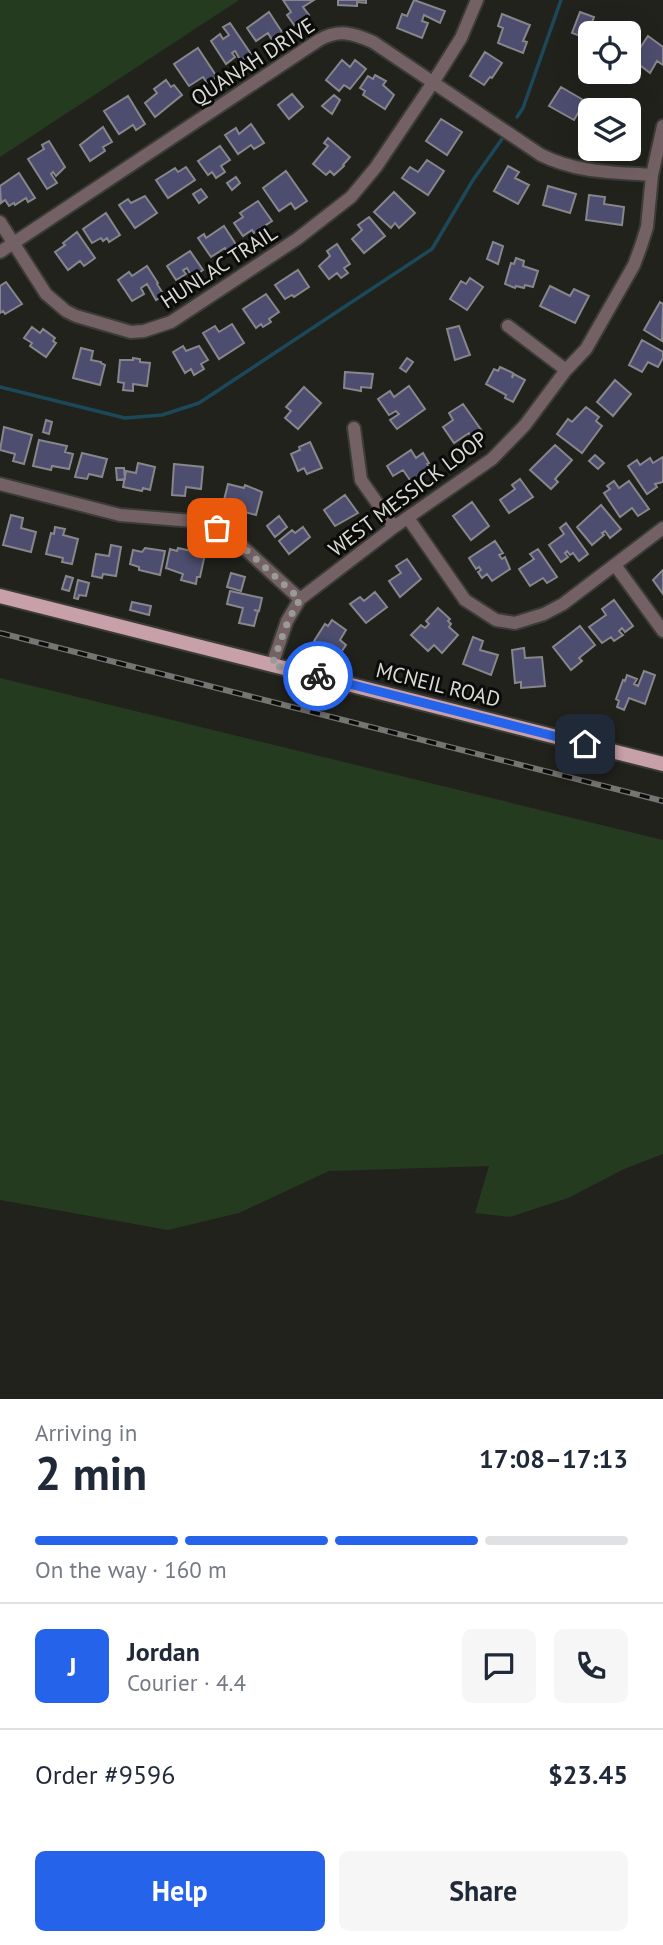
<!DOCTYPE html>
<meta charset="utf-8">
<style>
:root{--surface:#fff;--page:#f6f6f7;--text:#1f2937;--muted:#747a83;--line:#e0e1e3;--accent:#2563eb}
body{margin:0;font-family:"PT Sans",sans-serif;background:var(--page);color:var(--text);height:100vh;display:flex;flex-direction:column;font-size:26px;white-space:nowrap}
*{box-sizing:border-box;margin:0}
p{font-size:23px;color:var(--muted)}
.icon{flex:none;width:38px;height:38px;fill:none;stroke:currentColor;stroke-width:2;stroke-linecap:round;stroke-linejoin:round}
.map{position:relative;height:1399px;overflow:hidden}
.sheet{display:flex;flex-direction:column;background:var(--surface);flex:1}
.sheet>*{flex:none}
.tools{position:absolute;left:578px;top:21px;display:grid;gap:14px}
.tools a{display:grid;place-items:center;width:63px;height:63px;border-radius:10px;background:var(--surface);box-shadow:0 7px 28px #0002;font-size:35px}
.pin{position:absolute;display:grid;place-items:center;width:60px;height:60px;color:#fff;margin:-30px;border-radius:14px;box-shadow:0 4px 10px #0006}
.courier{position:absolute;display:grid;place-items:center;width:70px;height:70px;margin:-35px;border:5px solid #2563eb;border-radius:50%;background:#fff;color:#222;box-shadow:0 2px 9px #0007}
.head em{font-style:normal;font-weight:800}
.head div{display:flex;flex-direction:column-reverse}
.head{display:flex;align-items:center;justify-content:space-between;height:119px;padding:0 35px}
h1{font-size:46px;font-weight:800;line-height:52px}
.bar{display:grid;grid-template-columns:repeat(4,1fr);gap:10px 7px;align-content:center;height:84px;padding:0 35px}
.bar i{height:9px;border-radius:5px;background:var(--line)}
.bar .selected{background:var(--accent)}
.bar p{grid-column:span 4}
.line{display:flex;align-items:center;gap:18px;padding:0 35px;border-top:2px solid var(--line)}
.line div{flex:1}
.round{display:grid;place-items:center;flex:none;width:74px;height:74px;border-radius:10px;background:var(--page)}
.cta{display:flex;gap:14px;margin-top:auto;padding:14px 35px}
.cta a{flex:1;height:80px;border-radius:10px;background:var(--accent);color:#fff;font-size:28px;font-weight:800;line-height:80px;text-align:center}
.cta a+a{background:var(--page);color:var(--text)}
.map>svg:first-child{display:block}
</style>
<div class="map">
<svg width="663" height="1399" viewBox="0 0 663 1399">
<rect width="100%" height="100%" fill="#22221d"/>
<path fill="#243b1f" d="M0,0H239L0,157Z
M0,678L663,840V1154L624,1169L568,1198L510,1217L475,1213L489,1166L329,1171L239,1213L168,1230L0,1200Z"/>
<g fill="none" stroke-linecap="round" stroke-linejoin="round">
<path stroke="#1c4959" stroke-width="3.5" d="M517,117L523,108L561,0
M0,387L125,418L162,415L199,403L432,249L473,180L502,139"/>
</g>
<path fill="#4d4d6f" stroke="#86868b" stroke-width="2" d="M283,0H314L303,7L309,15L294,25L287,15L291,12Z
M338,0H366V3L357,2V6L338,5Z
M414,0L445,11L440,23L424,15L422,21L428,23L422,38L397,28L402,14L407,16Z
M269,12L282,32L272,40L268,33L256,41L247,28Z
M580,12L594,17L586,38L572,33Z
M502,14L530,25L523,41L527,42L523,53L498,43L503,28L498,26Z
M230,23L251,54L241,61L235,51L232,53L235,57L226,64L211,41L220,34L223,39L229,35L223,27Z
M648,36L663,47V65L657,61L650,73L628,56L635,44L640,48Z
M198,48L217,77L207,83L203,77L189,86L174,64Z
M485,52L502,63L492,78L490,77L484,85L470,76Z
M342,60L350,67L355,60L366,69L350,89L344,85L339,91L326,80Z
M375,75L386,81L383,85L394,95L385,109L363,95L365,91L360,88L368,76L373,79Z
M166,80L171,87L174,85L182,95L155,117L145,103L157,93L154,89Z
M561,87L585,101L574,120L549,106Z
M292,94L303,107L289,119L278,105Z
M334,95L340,100L332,114L322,106Z
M128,96L145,124L136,130L133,125L119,134L104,111Z
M628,114L637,115L633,141H628Z
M441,119L462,132L447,155L426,141Z
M251,124L264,143L254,149L251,145L238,154L225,135L236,128L239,134Z
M103,127L112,142L103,147L105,151L90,161L80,145Z
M328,138L350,157L343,165L344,166L334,175L330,171L326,175L313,164L328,146L324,143Z
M49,141L65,167L56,176L53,172L51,174L57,183L47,189L28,159L44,149L42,145Z
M220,146L230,160L221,166L225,172L216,178L212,172L208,175L198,161Z
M427,160L444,171L428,195L402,178L410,167L418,172Z
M508,166L519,172L515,178L529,185L518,204L494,191Z
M186,167L195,180L168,198L156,180L175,168L178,172Z
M286,171L307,201L295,209L291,203L279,211L263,188Z
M19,173L35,198L28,202L26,198L15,205L14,203L9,206L5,200L1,203L0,186Z
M236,177L240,183L232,190L227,183Z
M548,186L576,194L570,213L543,205Z
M201,189L207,197L199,203L193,194Z
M394,192L415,213L399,228L395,223L391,228L374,212Z
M589,195L605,197L604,204L624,207L622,225L586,220Z
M145,196L157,213L135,228L119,205L128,199L131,203Z
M258,201L272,221L254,233L252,230L243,236L234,223L243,217L240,213Z
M106,213L120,235L109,242L107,238L103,241L101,238L92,243L83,229Z
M369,217L385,236L364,253L352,239L362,230L358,225Z
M224,226L237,246L227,253L225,248L211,257L198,238L204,234L206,238Z
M77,232L95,258L84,266L80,261L68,270L55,252L65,245L63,243Z
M493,242L503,246L498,264L487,259Z
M337,244L350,264L344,268L348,273L341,278L337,273L329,279L319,266L330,256L327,251Z
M190,251L203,270L192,277L187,268L183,270L186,274L176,280L167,266Z
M516,258L524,261L523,266L538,271L533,287L525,285L524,288L516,286L515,288L505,284L511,263L514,264Z
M147,266L158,283L157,284L162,292L159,294L161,297L156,300L147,284L141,288L144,294L132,301L118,280L129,272L132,276Z
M298,270L309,287L294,297L292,295L285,299L275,285Z
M470,278L483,287L467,310L450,299L461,281L466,284Z
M6,282L22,304L5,314L3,311L0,313V286Z
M550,286L570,296L574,289L589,296L575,323L540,306Z
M266,294L279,312L269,319L271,322L263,327L261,324L256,328L243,309Z
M660,302L663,304L662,341L644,330Z
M232,324L244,343L219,359L203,333L215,326L219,332Z
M459,326L470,355L455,360L447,329Z
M32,327L40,333L43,329L55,338L53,341L56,343L46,357L30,346L32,343L24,338Z
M642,340L663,352V358L658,367L648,362L642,372L629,365Z
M183,346L186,351L199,346L208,360L201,364L204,369L194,375L191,369L185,373L173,352Z
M81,348L93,351L91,360L101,362V363L105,365L100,385L73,378Z
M133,358L140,359V362L150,363L147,386L133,384V391L123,390L124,383L118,382L120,360H133Z
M407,358L413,362L406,372L400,368Z
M500,367L513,373L512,378L514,374L525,380L513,402L505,398L506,395L486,384L494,369L498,371Z
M345,372L373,374L371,388L361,387V391L344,388Z
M615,380L631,394L613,416L597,402Z
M409,386L425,409L397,429L390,420L399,414L396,411L389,415L378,399L390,391L394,397Z
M304,387L321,403L298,429L285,418L291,411L286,407Z
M463,404L482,431L473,438L469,433L454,443L443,427L453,420L449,413Z
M586,407L599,417L596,421L602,426L582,453L557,434L568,419L572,422Z
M46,420L52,422L49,434L43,432Z
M4,427L32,435L24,464L13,461L15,454L0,450Z
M39,440L67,446L65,452L73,454L69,469L52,466L51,470L33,466Z
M310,442L322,468L307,474L304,468L298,471L291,454L300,450L299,447Z
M555,445L572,460L555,479L558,482L551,489L530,470Z
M411,450L416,458L423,453L429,463L427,464L429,467L427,469L429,473L412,483L403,470L393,476L387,466Z
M82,453L107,459L102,477L89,474L87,479L75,477Z
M595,455L604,463L598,469L589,461Z
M663,457V482L655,484L657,487L647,494L628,466L637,460L640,465L650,458L653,463Z
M138,463L155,467L150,490L143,488L142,491L123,487L126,471L136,473Z
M174,464L203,467L201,489L186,487L185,496L172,495Z
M116,468H124L125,479L117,480Z
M520,479L533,497L509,513L500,500L515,489L512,485Z
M614,481L619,488L629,481L649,509L638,516L632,508L620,517L604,493L610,489L607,486Z
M228,484L244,488L245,485L262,492L256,515L237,510L238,504L224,500Z
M345,495L358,513L335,526L324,510Z
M472,502L489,526L471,540L453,516Z
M601,505L621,529L610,538L605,531L602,533L604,535L592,545L577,527Z
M11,515L23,518L21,528L36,532L31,552L3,545Z
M279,516L287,527L275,537L267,526Z
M566,523L588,554L579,561L573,553L570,555L567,551L565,553L568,557L561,562L549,545L564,534L560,528Z
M55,527L65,529L63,535L78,539L72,564L62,562L63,558L46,554L51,533L54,534Z
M303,527L310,537L289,554L279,541L292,530L295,533Z
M495,541L503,553L499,555L502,559L505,557L510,569L492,581L487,574L482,578L478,572L481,570L479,567L476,569L469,558Z
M111,545L121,547L116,576L103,574L102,578L92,576L96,554L109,556Z
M145,548L165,551L160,575L139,570V567L130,564L133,550L142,552Z
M178,548L205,554L200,577H197L196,584L181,580L183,574L166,568L170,549L177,551Z
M538,549L557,577L547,583L543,578L530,586L519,569L534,559L530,554Z
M407,559L421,579L400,597L389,581L401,573L396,566Z
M663,570V594L653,580Z
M231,573L245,577L241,591L227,587Z
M66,576L73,578L69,591L62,589Z
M78,580L89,583L86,596L79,595L78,599L74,598Z
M230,591L262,598L259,611L254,610L258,611L254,626L239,623L243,608L227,604Z
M375,592L387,607L366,623L350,604L360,597L364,601Z
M614,600L633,626L625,632L622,628L619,631L623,635L614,641L611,637L602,643L589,627L606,615L602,609Z
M132,602L151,606L149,615L130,610Z
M438,608L450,619L448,621L451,624L449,627L458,635L442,653L434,645L428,651L411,635L421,625L425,628L429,624L426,621Z
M332,620L346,630L340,640L346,645L340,654L330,648L325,652L314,641L325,624L328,626Z
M580,626L595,645L579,658L582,661L571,670L553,647Z
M473,637L483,641L480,650L498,655L491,675L463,664Z
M524,648L525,658L542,657L545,686L521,688V682L515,683L512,650Z
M644,671L655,675L645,704L629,698L624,710L617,707L619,701L616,699L623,680L625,681L627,675L637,679L634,684L638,686Z"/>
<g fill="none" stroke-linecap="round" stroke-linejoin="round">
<defs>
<path id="minor" d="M0,222L46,294L66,311L76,316L131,332L144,331L171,322L297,239L351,197L376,167L434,81L461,38L477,0
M0,252L319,40C339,29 353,33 373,42L541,155C578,173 612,172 652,175
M508,326L566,370
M354,428L361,480L394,527
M0,484L120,515L193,521L217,528L232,537L300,599
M408,518L465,600L496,620L515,623L544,614L563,604L663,528
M615,565L663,631
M272,665L287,621L300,599L394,527L492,459L525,425L566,370L586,349L634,265L641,246L647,227L652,175L663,126"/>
<path id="major" d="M0,596L663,764"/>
</defs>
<use href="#minor" stroke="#3c3c37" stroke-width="16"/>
<use href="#major" stroke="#3c3c37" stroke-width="18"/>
<use href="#minor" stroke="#746165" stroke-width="12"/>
<use href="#major" stroke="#c7a0aa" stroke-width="14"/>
<defs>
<path id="rail" d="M0,633L663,801"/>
</defs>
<use href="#rail" stroke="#757571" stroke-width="6"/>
<use href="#rail" stroke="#0b0b09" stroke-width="3.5" stroke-dasharray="10" stroke-linecap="butt"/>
</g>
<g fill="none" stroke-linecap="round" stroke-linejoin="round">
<path stroke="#9a9a96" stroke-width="7" stroke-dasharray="0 12.6" d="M217,528L232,537L300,599L288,621L272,665L318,676"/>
<path stroke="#2563eb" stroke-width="9" d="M318,676L585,744"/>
</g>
<g text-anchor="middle" stroke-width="6" stroke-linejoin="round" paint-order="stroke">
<g font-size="21" fill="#dadad7" stroke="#0b0b09">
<text transform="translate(253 62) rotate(-33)" y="7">QUANAH DRIVE</text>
<text transform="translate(219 267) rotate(-33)" y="7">HUNLAC TRAIL</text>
<text transform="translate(408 494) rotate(-37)" y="7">WEST MESSICK LOOP</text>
<text transform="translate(438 685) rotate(14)" y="7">MCNEIL ROAD</text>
</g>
</g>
</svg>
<div class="tools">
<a><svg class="icon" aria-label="locate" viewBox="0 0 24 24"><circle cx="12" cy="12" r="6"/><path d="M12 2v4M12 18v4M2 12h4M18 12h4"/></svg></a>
<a><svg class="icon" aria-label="layers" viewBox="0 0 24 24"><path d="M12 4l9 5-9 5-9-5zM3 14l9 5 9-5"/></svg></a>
</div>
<div class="pin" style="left:217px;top:528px;background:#ea580c"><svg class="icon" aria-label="bag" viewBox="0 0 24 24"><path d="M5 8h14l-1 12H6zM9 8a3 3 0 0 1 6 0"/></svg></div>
<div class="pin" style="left:585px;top:744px;background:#1f2937"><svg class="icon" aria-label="home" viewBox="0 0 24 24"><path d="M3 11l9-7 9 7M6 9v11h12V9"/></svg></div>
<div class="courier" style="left:318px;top:676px"><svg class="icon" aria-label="bike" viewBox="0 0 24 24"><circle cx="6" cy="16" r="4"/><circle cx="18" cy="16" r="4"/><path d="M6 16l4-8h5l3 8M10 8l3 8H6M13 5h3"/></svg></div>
</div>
<section class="sheet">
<div class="head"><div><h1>2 min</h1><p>Arriving in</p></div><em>17:08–17:13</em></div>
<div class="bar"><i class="selected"></i><i class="selected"></i><i class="selected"></i><i></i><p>On the way · 160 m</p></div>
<div class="line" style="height:126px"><b class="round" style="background:var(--accent);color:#fff">J</b><div><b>Jordan</b><p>Courier · 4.4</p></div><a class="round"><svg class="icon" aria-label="chat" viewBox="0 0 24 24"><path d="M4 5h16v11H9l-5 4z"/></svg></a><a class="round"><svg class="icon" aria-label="phone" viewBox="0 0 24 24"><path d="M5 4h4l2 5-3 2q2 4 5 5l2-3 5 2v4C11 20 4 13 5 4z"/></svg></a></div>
<div class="line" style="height:91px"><div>Order #9596</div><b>$23.45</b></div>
<div class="cta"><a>Help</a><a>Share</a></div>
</section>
